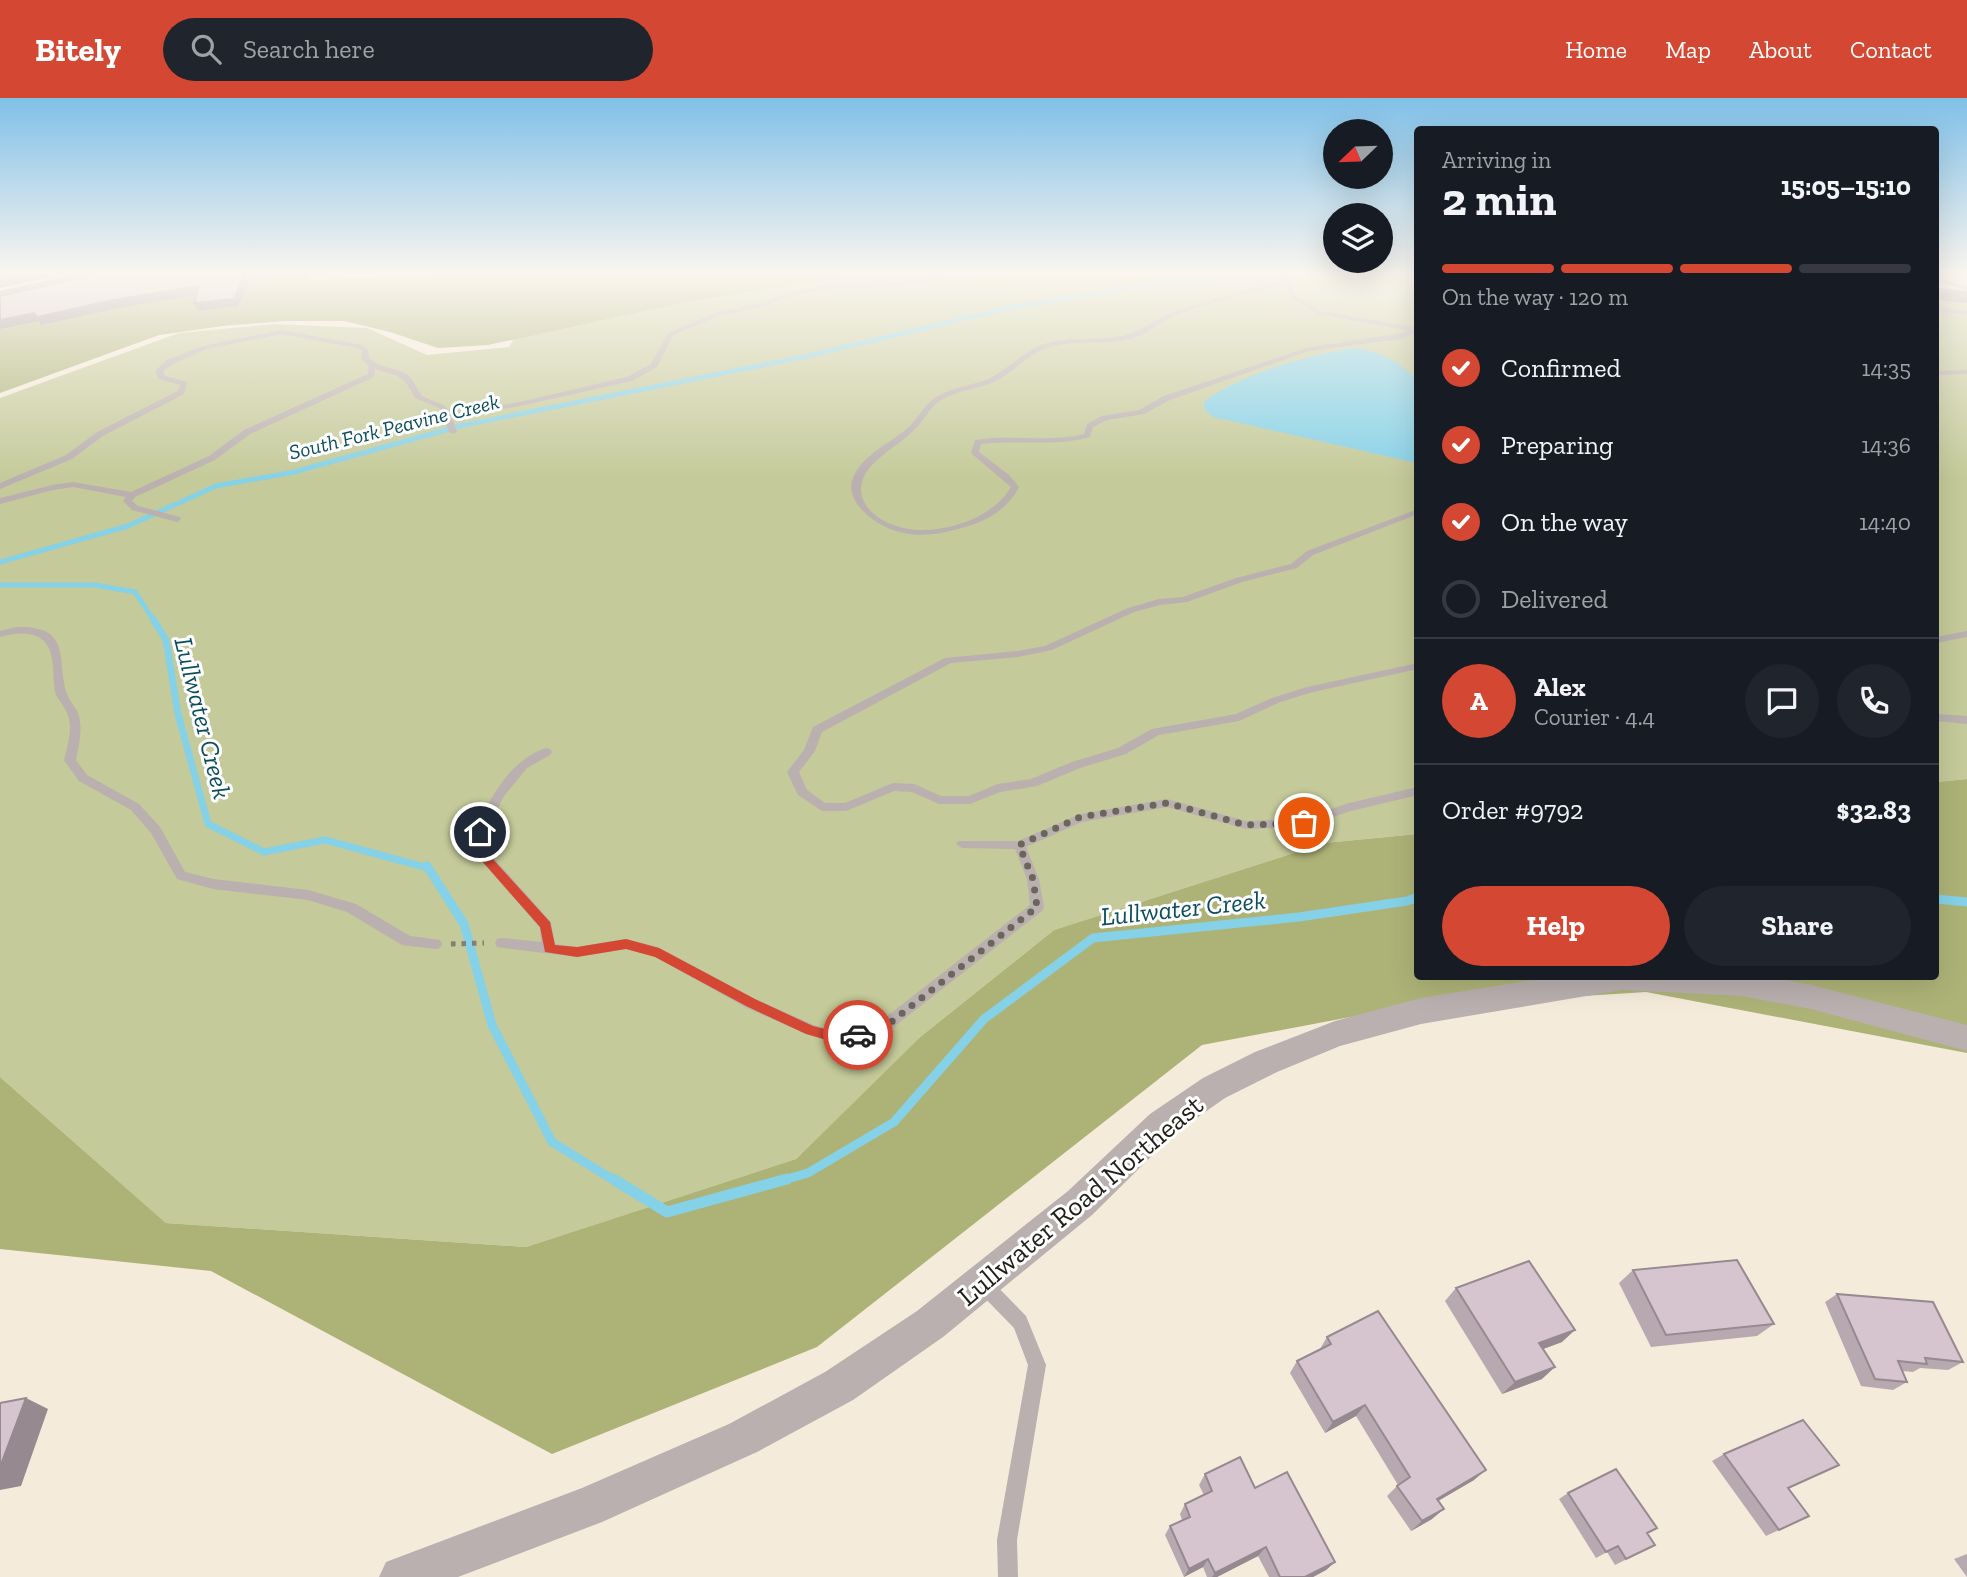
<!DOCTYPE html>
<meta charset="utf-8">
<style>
:root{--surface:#171b24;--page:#20242c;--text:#f1f3f6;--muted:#9ea1a6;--line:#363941;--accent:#d44833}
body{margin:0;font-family:"Zilla Slab",serif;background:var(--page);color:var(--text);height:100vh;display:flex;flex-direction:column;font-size:26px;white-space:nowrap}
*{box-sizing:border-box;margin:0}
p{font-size:23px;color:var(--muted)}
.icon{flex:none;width:38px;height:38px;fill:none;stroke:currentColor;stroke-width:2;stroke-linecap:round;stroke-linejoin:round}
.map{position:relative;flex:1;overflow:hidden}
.sheet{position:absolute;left:1414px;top:28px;width:525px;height:854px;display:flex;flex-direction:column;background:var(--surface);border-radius:7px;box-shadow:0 7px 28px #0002}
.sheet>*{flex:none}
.needle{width:46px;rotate:247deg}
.fabs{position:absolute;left:1323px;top:21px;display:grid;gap:14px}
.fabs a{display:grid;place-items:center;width:70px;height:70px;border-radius:50%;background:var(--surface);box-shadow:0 7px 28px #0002;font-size:35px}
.pin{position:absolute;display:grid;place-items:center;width:60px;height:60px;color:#fff;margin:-30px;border:4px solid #fff;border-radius:50%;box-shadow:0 2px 7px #0007}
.courier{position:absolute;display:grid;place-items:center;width:70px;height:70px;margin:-35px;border:5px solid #d44833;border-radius:50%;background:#fff;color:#222;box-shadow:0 2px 9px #0007}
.overview em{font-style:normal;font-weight:700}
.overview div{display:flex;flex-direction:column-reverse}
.overview{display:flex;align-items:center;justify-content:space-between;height:119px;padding:0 28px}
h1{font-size:46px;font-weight:700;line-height:52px}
.bar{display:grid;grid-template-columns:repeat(4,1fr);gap:10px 7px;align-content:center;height:84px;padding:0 28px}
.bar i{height:9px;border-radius:5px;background:var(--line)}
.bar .active{background:var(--accent)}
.bar p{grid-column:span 4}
.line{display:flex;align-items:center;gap:18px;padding:0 28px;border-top:2px solid var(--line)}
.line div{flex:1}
.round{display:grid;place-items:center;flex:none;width:74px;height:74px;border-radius:37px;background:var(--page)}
ol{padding:0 28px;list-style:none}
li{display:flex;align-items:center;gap:21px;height:77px}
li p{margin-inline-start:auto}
li .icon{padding:7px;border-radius:50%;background:var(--accent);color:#fff;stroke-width:4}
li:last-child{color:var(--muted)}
li i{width:38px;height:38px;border:4px solid var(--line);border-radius:50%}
.primary-button{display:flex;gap:14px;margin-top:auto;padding:14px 28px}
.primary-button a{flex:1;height:80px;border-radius:42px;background:var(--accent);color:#fff;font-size:28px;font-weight:700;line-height:80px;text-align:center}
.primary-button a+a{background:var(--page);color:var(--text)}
header{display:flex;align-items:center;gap:42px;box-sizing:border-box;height:98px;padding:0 35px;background:var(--accent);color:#fff}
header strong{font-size:33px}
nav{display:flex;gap:38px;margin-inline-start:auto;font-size:24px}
.search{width:490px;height:63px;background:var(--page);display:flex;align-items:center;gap:18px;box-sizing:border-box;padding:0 24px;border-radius:38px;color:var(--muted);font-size:26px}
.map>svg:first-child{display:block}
</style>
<header>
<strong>Bitely</strong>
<div class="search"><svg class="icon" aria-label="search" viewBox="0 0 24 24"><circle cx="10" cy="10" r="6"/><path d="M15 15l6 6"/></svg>Search here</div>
<nav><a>Home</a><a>Map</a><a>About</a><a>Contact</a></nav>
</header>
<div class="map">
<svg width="1967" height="1479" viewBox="0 0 1967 1479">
<rect width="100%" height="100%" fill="#f5ebdb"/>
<path fill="#c4ca99" d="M672,175H1417V736L1325,745L1054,832L919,940L796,1061L526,1149L166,1125L0,979V300L179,235L274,226L367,230L427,257L509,249L528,217Z
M1936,200L1967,204V681L1936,684Z"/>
<path fill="#adb377" d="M521,175H873L685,204L488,247L438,250L390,234L344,223H285L223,228L159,237L0,295V199L44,190Z
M1967,681V955L1646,894L1398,910L1202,947L817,1249L552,1356L211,1173L0,1151V979L166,1125L526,1149L796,1061L919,940L1054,832L1325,745L1417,736L1418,878H1936V684Z"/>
<path fill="#85d1e7" d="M1354,250C1381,253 1397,263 1417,281V365L1213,319L1205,312L1204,304C1238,277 1311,256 1354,250Z"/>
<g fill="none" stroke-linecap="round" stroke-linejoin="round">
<path stroke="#85d1e7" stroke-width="4.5" d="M455,329L803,259L1009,210L1153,186L1261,182"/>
<path stroke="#85d1e7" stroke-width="5" d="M0,464L128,428L216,388L294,374L464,327
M0,487H95L135,494L154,523"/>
<path stroke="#85d1e7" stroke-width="7" d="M153,521L166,542L178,616L208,726L264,754L325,742L428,770"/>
<path stroke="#85d1e7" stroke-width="9" d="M427,768L464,826L492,927L552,1044L615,1083
M1936,801L1967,804
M780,1083L808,1075L894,1024L984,921L1093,840L1299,819L1407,803L1418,799"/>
<path stroke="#85d1e7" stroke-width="11" d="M613,1081L667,1114L787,1081"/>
<path stroke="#847e74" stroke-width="5" stroke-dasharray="4.5 6" stroke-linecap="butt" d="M451,846L484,845"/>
<path fill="#b9b0af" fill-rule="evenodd" d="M979,175H994L888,189L827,191L795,197L765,208L722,217L673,237L657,269L632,283L515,309L452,319L457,334L453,336L449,334L441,311L415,300C403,276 399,279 375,271L374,279L250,336L215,362L135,399L132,403L138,408L180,419L181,421L177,424L132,412L123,403L126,399L73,389L53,392L0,406V400L52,387L73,384L131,394L209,358L244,332L368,276L369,268L361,261L362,253L358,250L281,236L207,251L173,266L163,273L165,278L187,284L184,296L103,338L72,361L0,391V385L66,357L97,334L178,293L180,287L159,281L155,273L167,262L203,248L281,232L362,247L368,252L369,260C380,270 392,269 405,275C415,280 415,291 422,297C431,305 444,303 450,314L515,305L627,279L651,266L668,235L718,214L761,205L791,194L827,187L888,185Z
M1277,175H1283L1297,199L1322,213L1413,229L1416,231L1414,233L1416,235L1401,241L1309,253L1170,302L1144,316L1107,322L1093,329L1090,339C1054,349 1018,342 981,346L979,354L1009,377L1019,389C1004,418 975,428 945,434C915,441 884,435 862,412C855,404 849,394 852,383C859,358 891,345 909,329C919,319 925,305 938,298C953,289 972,288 988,281C1009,271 1024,252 1047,245C1073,238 1100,244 1126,237C1143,233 1157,220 1174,214C1209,201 1245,193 1281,183ZM1283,186L1292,201L1318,216L1405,232L1408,234L1306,250L1164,298L1139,312L1102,318L1087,326L1084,336C1048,345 1011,336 975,342L971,354L972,356L1011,389C992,422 939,438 903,430C868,422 844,392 876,363C888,352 902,344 913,333C924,324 929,309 941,302C960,291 983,291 1001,280C1018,270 1030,255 1050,249C1077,241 1107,248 1134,240C1149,235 1161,223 1176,217C1211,204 1248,197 1283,186Z
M1936,179L1967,188V192L1936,183Z
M1936,209L1967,213V217L1936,213Z
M1967,272V276L1936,277V273Z
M1418,411V416L1313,457L1297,470L1242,484L1187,504L1160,507L1134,514L1052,552L1018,559L951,565L822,634L815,653L799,674L807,692L825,705H845L893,685L914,686L941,698H969L998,686L1031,681L1072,664L1118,650L1152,631L1236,616L1272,600L1307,589L1418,565V571L1313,594L1280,604L1239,623L1159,637L1126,656L1080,670L1037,688L1000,694L970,706H939L912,694L894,693L846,713H822L798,697L787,674L804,652L813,629L945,560L1018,553L1045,548L1128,510L1159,501L1183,499L1236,480L1291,466L1307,453Z
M17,529C71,528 57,559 66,593C68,601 73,606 77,613C84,628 79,646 76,662L87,677L139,706L160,729L185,774L213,781L308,792L356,806L410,838L440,842L442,846L440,850L435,851L402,847L347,814L308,802L213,791L177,781L151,735L131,712L79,683L66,665L64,662C68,646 74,628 66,613C63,606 57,601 55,594C53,583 54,571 52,561C48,532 22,533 0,539V533Z
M1967,533V539L1936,545V539Z
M1936,616L1967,618V626L1936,623Z
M546,650L550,651L552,654L550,657L527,670L504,698L486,734L491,757L551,824L555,846L577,849L626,841L658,849L755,901L814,927L841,935L877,926L1030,807L1027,781L1015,751L962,750L956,746L958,743H1018L1080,716L1167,701L1246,723L1303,721L1349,705L1418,689V697L1351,713L1304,729L1246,731L1167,709L1082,724L1026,749L1039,781L1044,809L1042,813L886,935L841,947L806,936L745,909L654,858L626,851L577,859L497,849L495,845L497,841L502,840L541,844L540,830L481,762L474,734C491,700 508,663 546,650Z
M982,1176L988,1179L1026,1218L1046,1267L1017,1442L1018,1479H998L997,1442L1028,1267L1014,1230L976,1191L973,1185L976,1179Z"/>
<path fill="#b9b0af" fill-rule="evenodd" d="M1557,878H1767L1811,887L1967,927V953L1811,911L1742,898L1622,892L1421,926L1340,948L1277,974L1225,1000L1174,1036L1092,1117L943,1239L853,1302L757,1354L602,1424L458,1479H379L386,1464L582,1390L729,1326L825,1274L917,1213L1068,1093L1150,1016L1203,980L1255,954L1335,923L1421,900Z"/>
<path fill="#9f9291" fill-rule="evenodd" d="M79,175H110L108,179L0,205V193Z
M1936,190L1967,193V205L1936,202Z"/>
</g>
<path fill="#b8a9b1" d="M102,175H313L306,182L249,184L238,208L198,213L197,197L119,210L41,227L39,223L0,231Z
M1633,1172L1774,1226L1757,1238L1651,1249L1619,1185Z
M1456,1190L1562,1244L1543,1251L1542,1281L1502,1296L1445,1203Z
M1837,1196L1963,1264L1948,1272L1920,1270L1913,1274L1902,1273L1907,1284L1893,1292L1861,1288L1825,1204Z
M1327,1239L1474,1382L1438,1403L1432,1421L1411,1433L1387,1398L1398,1387L1356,1318L1325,1335L1290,1275L1297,1263L1320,1251Z
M1724,1356L1839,1367L1789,1390L1809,1418L1766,1438L1712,1363Z
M1205,1376L1255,1390L1335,1464L1326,1472L1313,1479H1269L1258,1458L1217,1479H1207L1203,1469L1184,1479L1165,1437L1170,1428L1182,1422L1180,1416L1185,1406L1204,1397L1199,1387Z
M1568,1395L1647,1436L1655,1447L1615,1467L1607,1454L1596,1460L1559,1401Z
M1967,1456V1479L1954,1461Z"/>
<path fill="#968990" d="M31,175H69L0,190V182Z
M303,175H313L306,182Z
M245,176L249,184L238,208L198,213L194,205Z
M199,188L203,196L119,210L41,227L37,219L114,202Z
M34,215L39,223L0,231V222Z
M1575,1232L1562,1244L1527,1257L1539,1245Z
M1555,1269L1542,1281L1502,1296L1515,1284Z
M26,1300L48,1311L21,1388L0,1392V1369Z
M1365,1307L1356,1318L1325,1335L1333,1324Z
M1486,1372L1474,1382L1426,1410L1437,1401Z
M1444,1411L1432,1421L1411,1433L1422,1423Z
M1266,1449L1258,1458L1217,1479H1212L1215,1475Z
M1208,1461L1203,1469L1184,1479L1189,1471Z
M1335,1464L1326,1472L1313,1479H1305Z"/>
<path fill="#d6c4ce" stroke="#968990" stroke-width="2" d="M0,175H31L0,182Z
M102,175H303L245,176L234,201L194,205L199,188L114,202L37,219L34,215L0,222V198Z
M1737,1162L1774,1226L1666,1237L1633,1172Z
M1529,1163L1575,1232L1539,1245L1555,1269L1515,1284L1456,1190Z
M1837,1196L1933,1204L1963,1264L1925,1260L1927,1266L1898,1263L1907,1284L1875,1281Z
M1378,1213L1486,1372L1437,1401L1444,1411L1422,1423L1397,1388L1410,1379L1365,1307L1333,1324L1297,1263L1331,1246L1327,1239Z
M26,1300L0,1369V1305Z
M1803,1322L1839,1367L1788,1390L1809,1418L1779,1432L1724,1356Z
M1240,1359L1255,1390L1287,1374L1335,1464L1305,1479H1280L1266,1449L1215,1475L1208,1461L1189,1471L1170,1428L1190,1419L1185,1406L1212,1393L1205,1376Z
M1616,1371L1657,1430L1647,1435L1655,1447L1626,1461L1618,1448L1606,1454L1568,1395Z"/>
<linearGradient id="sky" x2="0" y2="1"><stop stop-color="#80c0e8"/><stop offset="0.46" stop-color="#faf6ef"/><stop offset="1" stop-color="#faf6ef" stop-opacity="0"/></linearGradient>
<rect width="1967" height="382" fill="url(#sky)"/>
<path fill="#d44833" d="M480,730L486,734L490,758L550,824L555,847L577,849L626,841L659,850L755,901L813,928L841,935L858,931L863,933V941L841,946L806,936L746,908L655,859L626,851L577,859L545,854L540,829L481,762L475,734Z"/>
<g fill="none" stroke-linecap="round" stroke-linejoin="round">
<path stroke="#6b665c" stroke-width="7" stroke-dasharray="0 12.6" d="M858,937L881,932L1037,809L1033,781L1019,747L1080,719L1167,705L1246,727L1304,725"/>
</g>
<g text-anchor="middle" stroke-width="6" stroke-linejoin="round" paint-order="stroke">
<g font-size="21" font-style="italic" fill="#0a4d5d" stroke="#fff">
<text transform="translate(394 329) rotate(-14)" y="7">South Fork Peavine Creek</text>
</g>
<g font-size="26" font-style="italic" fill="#0a4d5d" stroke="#fff">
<text transform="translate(203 620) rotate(76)" y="9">Lullwater Creek</text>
<text transform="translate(1183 810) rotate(-6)" y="9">Lullwater Creek</text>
</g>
<g font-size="28" fill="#211e18" stroke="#fff">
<text transform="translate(1080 1102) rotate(-40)" y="10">Lullwater Road Northeast</text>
</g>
</g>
</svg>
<div class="fabs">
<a><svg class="needle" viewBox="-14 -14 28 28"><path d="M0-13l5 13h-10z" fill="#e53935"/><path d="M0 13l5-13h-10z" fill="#9ea1a6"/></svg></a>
<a><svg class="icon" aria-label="layers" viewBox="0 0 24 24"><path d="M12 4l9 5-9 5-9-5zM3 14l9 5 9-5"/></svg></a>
</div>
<div class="pin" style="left:1304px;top:725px;background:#ea580c"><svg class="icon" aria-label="bag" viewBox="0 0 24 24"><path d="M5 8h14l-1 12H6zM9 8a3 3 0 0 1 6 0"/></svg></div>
<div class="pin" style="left:480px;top:734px;background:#1f2937"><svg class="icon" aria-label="home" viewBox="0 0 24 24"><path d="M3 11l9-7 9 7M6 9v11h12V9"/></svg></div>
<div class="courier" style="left:858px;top:937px"><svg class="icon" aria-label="car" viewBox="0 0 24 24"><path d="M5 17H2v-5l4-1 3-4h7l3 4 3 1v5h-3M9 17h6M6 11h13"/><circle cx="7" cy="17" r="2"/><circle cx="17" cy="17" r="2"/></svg></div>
<section class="sheet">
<div class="overview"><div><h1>2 min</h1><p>Arriving in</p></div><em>15:05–15:10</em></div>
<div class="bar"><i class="active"></i><i class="active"></i><i class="active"></i><i></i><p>On the way · 120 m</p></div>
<ol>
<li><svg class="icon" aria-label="check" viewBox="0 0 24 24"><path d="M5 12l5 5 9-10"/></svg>Confirmed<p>14:35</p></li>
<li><svg class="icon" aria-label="check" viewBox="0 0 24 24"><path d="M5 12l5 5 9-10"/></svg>Preparing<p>14:36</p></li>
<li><svg class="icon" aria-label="check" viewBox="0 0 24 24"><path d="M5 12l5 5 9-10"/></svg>On the way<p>14:40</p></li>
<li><i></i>Delivered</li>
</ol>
<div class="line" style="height:126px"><b class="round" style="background:var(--accent);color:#fff">A</b><div><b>Alex</b><p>Courier · 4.4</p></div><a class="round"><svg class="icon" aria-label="chat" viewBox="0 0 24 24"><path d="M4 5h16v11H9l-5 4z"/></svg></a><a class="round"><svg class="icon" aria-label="phone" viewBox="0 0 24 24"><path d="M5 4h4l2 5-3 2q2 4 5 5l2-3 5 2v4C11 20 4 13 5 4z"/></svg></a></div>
<div class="line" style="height:91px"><div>Order #9792</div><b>$32.83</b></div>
<div class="primary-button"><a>Help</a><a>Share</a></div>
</section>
</div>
